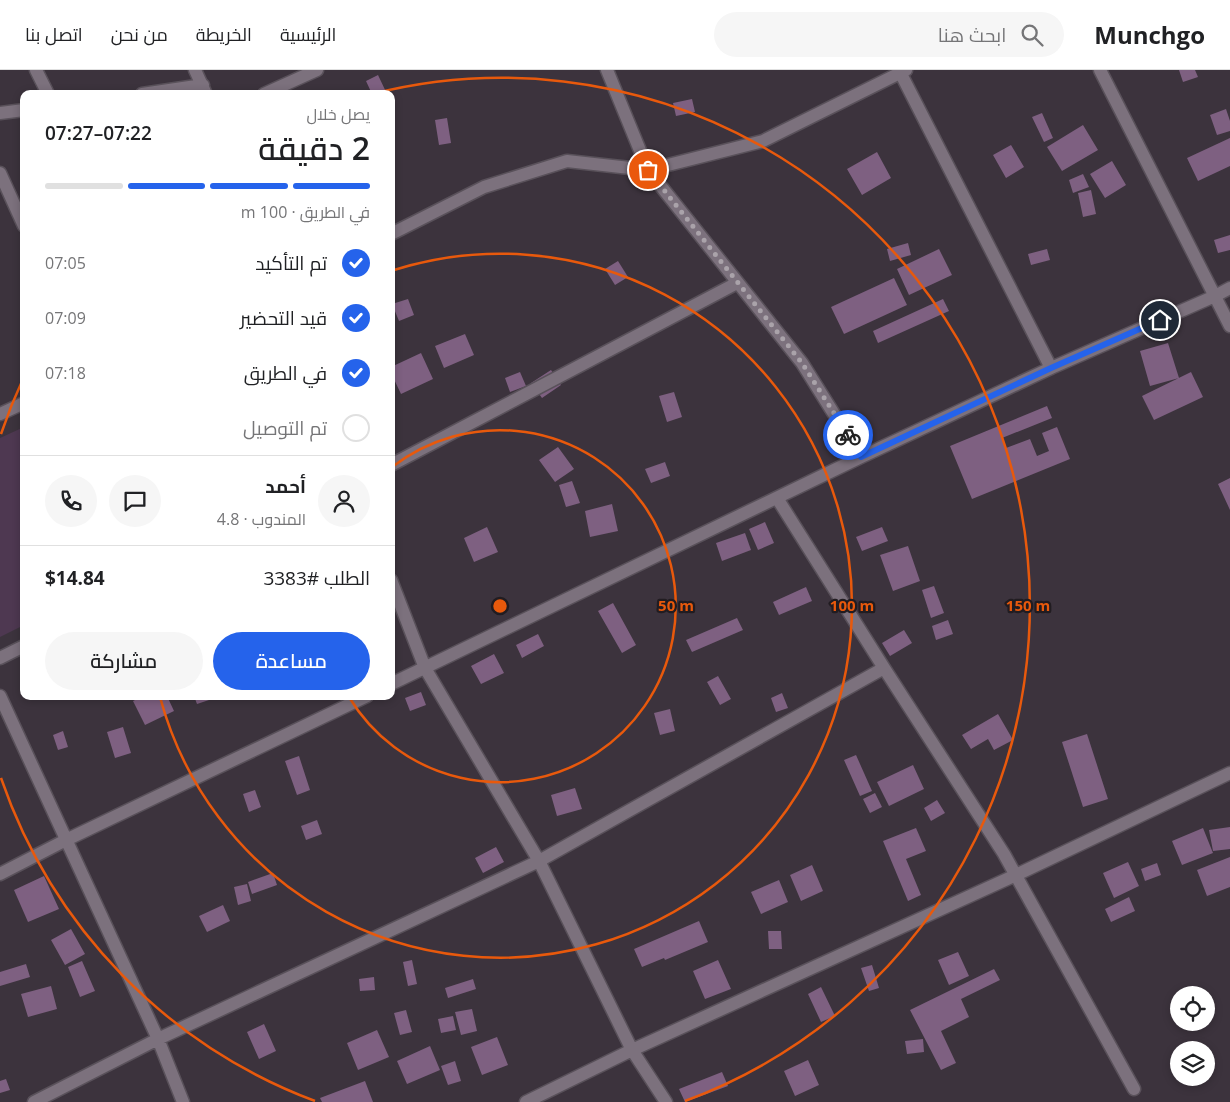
<!DOCTYPE html>
<html lang="ar">
<meta charset="utf-8">
<style>
:root{--surface:#fff;--page:#f6f6f6;--text:#202124;--muted:#757577;--line:#e0e0e0;--accent:#2563eb}
body{margin:0;font-family:"Open Sans",Cairo,sans-serif;background:var(--page);color:var(--text);direction:rtl;height:100vh;display:flex;flex-direction:column;font-size:19px;white-space:nowrap}
*{box-sizing:border-box;margin:0}
p{font-size:16px;color:var(--muted)}
.icon{flex:none;width:28px;height:28px;fill:none;stroke:currentColor;stroke-width:2;stroke-linecap:round;stroke-linejoin:round}
.map{position:relative;flex:1;overflow:hidden;direction:ltr}
.panel{position:absolute;left:20px;top:20px;width:375px;height:610px;display:flex;flex-direction:column;background:var(--surface);border-radius:10px;box-shadow:0 2px 8px #0003;direction:rtl}
.panel>*{flex:none}
.buttons{position:absolute;left:1170px;top:916px;display:grid;gap:10px}
.buttons a{display:grid;place-items:center;width:45px;height:45px;border-radius:50%;background:var(--surface);box-shadow:0 2px 8px #0003;font-size:25px}
.pin{position:absolute;display:grid;place-items:center;width:42px;height:42px;color:#fff;margin:-21px;border:2px solid #fff;border-radius:50%;box-shadow:0 1px 5px #0007}
.courier{position:absolute;display:grid;place-items:center;width:50px;height:50px;margin:-25px;border:4px solid #2563eb;border-radius:50%;background:#fff;color:#222;box-shadow:0 1px 6px #0007}
.summary em{font-style:normal;font-weight:600}
.summary div{display:flex;flex-direction:column-reverse}
.summary{display:flex;align-items:center;justify-content:space-between;height:85px;padding:0 25px}
h1{font-size:32px;font-weight:600;line-height:38px}
.bar{display:grid;grid-template-columns:repeat(4,1fr);gap:8px 5px;align-content:center;height:60px;padding:0 25px}
.bar i{height:6px;border-radius:4px;background:var(--line)}
.bar .selected{background:var(--accent)}
.bar p{grid-column:span 4}
.line{display:flex;align-items:center;gap:12px;padding:0 25px;border-top:1px solid var(--line)}
.line div{flex:1}
.round{display:grid;place-items:center;flex:none;width:52px;height:52px;border-radius:26px;background:var(--page)}
ol{padding:0 25px;list-style:none}
li{display:flex;align-items:center;gap:15px;height:55px}
li p{margin-inline-start:auto}
li .icon{padding:5px;border-radius:50%;background:var(--accent);color:#fff;stroke-width:4}
li:last-child{color:var(--muted)}
li i{width:28px;height:28px;border:2px solid var(--line);border-radius:50%}
.cta{display:flex;gap:10px;margin-top:auto;padding:10px 25px}
.cta a{flex:1;height:58px;border-radius:30px;background:var(--accent);color:#fff;font-size:20px;font-weight:600;line-height:58px;text-align:center}
.cta a+a{background:var(--page);color:var(--text)}
header{display:flex;align-items:center;gap:30px;box-sizing:border-box;height:70px;padding:0 25px;background:var(--surface);border-bottom:1px solid var(--line)}
header strong{font-size:24px}
nav{display:flex;gap:28px;margin-inline-start:auto;font-size:18px}
.search{width:350px;height:45px;background:var(--page);display:flex;align-items:center;gap:12px;box-sizing:border-box;padding:0 18px;border-radius:28px;color:var(--muted);font-size:19px}
.map>svg:first-child{display:block}
</style>
<header>
<strong>Munchgo</strong>
<div class="search"><svg class="icon" aria-label="search" viewBox="0 0 24 24"><circle cx="10" cy="10" r="6"/><path d="M15 15l6 6"/></svg>ابحث هنا</div>
<nav><a>الرئيسية</a><a>الخريطة</a><a>من نحن</a><a>اتصل بنا</a></nav>
</header>
<div class="map">
<svg width="1230" height="1032" viewBox="0 0 1230 1032">
<rect width="100%" height="100%" fill="#3c333d"/>
<path fill="#4e3851" d="M24,357V555L0,567V368Z"/>
<path fill="#7e6081" d="M1179,0H1195L1198,7L1183,12Z
M378,5L387,24H372L366,11Z
M692,29L695,42L676,46L673,33Z
M1226,39L1230,51V61L1217,65L1210,45Z
M1042,43L1053,68L1044,72L1032,47Z
M447,48L451,73L439,75L435,50Z
M1083,55L1098,80L1062,101L1047,77Z
M1230,68V96L1198,111L1187,88Z
M1011,75L1024,97L1006,108L993,85Z
M877,82L891,108L862,125L847,99Z
M1112,91L1126,115L1105,128L1090,104Z
M1083,104L1089,117L1073,123L1069,110Z
M1091,120L1096,144L1083,147L1078,123Z
M1230,165V180L1218,183L1214,170Z
M908,173L911,185L890,191L887,179Z
M939,179L952,205L909,225L897,199Z
M1047,179L1050,190L1031,195L1028,184Z
M618,191L628,207L615,215L605,199Z
M894,208L907,235L844,264L831,237Z
M408,229L414,245L399,251L392,234Z
M943,229L949,241L878,273L873,261Z
M465,264L474,285L444,298L435,276Z
M1168,273L1179,308L1150,316L1140,281Z
M421,283L433,309L401,324L391,303V297Z
M551,300L561,315L542,328L531,313Z
M520,302L526,316L510,322L505,308Z
M1191,302L1203,327L1154,350L1142,326Z
M674,322L682,347L667,352L659,326Z
M1047,336L1052,348L1002,368L1006,378L1030,369L1037,386L1049,381L1042,363L1057,357L1070,389L972,429L950,376Z
M558,377L574,399L555,412L539,390Z
M665,392L670,406L651,413L645,399Z
M1230,408V440L1218,414Z
M572,411L580,433L566,437L559,415Z
M612,434L618,461L590,467L585,441Z
M765,452L774,473L758,480L749,459Z
M487,457L498,482L474,492L464,468Z
M882,457L888,471L862,481L856,467Z
M745,463L751,480L722,491L716,473Z
M908,476L920,511L893,521L880,485Z
M934,516L944,543L931,548L922,520Z
M806,517L812,531L779,545L773,532Z
M613,533L636,575L622,583L598,541Z
M737,548L743,560L692,582L686,570Z
M948,550L953,564L936,570L932,556Z
M904,560L912,573L890,586L882,573Z
M538,564L544,576L522,588L516,575Z
M494,584L504,603L481,614L471,596Z
M718,606L731,629L720,635L707,612Z
M421,622L426,635L410,641L405,628Z
M782,623L788,638L776,642L771,628Z
M143,626H167L174,641L145,655L133,631Z
M194,626H212V629L197,634Z
M670,639L675,661L660,665L654,643Z
M998,644L1013,670L994,680L988,669L971,679L962,665Z
M123,657L131,683L115,688L107,662Z
M63,661L68,677L58,680L53,665Z
M1087,664L1108,729L1083,737L1062,672Z
M856,685L872,721L860,726L844,690Z
M299,686L310,720L297,725L285,691Z
M913,695L924,719L889,736L877,712Z
M575,718L582,739L557,746L551,725Z
M255,720L261,737L249,742L243,724Z
M875,723L882,737L870,743L863,729Z
M937,730L945,743L931,751L924,738Z
M317,750L322,764L306,770L301,756Z
M1230,757V779L1213,781L1209,760Z
M916,758L926,781L906,789L921,825L908,831L883,771Z
M1203,758L1213,783L1182,795L1172,771Z
M496,777L504,792L483,803L475,788Z
M1230,787V817L1207,826L1197,800Z
M1128,792L1139,816L1114,828L1103,803Z
M1157,793L1161,805L1145,811L1141,799Z
M812,795L823,821L801,831L790,805Z
M273,803L277,815L252,824L248,812Z
M44,806L59,839L28,852L14,820Z
M779,810L788,832L761,844L751,822Z
M247,814L251,831L238,835L234,817Z
M1129,827L1135,841L1111,852L1105,839Z
M223,835L230,851L207,862L199,846Z
M699,851L708,872L665,890L664,888L642,897L634,879Z
M71,859L85,884L65,895L51,870Z
M768,861H781L782,879H769Z
M958,882L969,906L949,915L938,890Z
M412,890L417,914L408,916L403,892Z
M718,890L731,919L705,929L693,901Z
M82,891L95,921L80,927L68,897Z
M26,894L30,907L0,916V902Z
M872,895L879,918L869,921L861,898Z
M994,899L1000,910L961,929L969,947L941,961L956,993L941,1000L910,940Z
M374,907L375,920L360,921L359,909Z
M473,909L476,919L448,928L445,918Z
M51,916L57,939L28,947L21,924Z
M821,917L835,946L821,952L808,924Z
M472,939L477,961L461,965L455,942Z
M406,940L412,962L400,965L394,943Z
M453,946L456,960L441,963L438,949Z
M264,954L276,981L259,989L247,962Z
M377,960L389,987L358,1000L347,973Z
M497,967L508,995L482,1005L471,977Z
M923,969L924,982L907,984L905,971Z
M430,976L440,1000L407,1014L397,991Z
M808,990L819,1015L795,1026L784,1001Z
M455,991L461,1011L448,1015L441,996Z
M722,1002L728,1016L685,1032L679,1019Z
M6,1009L10,1020L0,1023V1011Z
M365,1011L373,1032H322L320,1028Z"/>
<g fill="none" stroke-linecap="round" stroke-linejoin="round">
<defs>
<path id="minor" d="M36,0L48,24
M195,0L206,24
M607,0L648,100L802,293L861,387
M899,0L1051,298
M1100,0L1230,256
M142,24L203,15
M264,24L317,0
M0,43L24,40
M0,103L24,156
M391,164L484,117L567,91L648,100L763,71L906,0
M0,344L24,333
M391,395L737,213
M777,428L884,598L1004,784L1134,1019
M391,510L425,598L539,791L632,980L666,1032
M0,588L24,576
M391,614L861,387L1051,298L1215,226L1230,218
M0,626L158,969L183,1032
M0,804L66,770L367,626
M34,1032L158,969L539,791L884,598
M526,1032L632,980L1016,805L1230,703"/>
</defs>
<use href="#minor" stroke="#59515a" stroke-width="15"/>
<use href="#minor" stroke="#7c717d" stroke-width="12"/>
</g>
<g fill="none" stroke-linecap="round" stroke-linejoin="round">
<path stroke="#aaa3aa" stroke-width="5" stroke-dasharray="0 9" d="M648,100L802,293L848,365"/>
<path stroke="#2563eb" stroke-width="6" d="M848,365L861,387L1051,298L1160,250"/>
</g>
<g fill="none" stroke="#e8590c" stroke-width="2.5">
<path d="M392 397A176 176 0 1 1 349 627"/>
<path d="M394 200A352 352 0 1 1 160 627"/>
<path d="M315 1031A528 528 0 0 1 1 708M1 364A528 528 0 0 1 23 309M372 24A528 528 0 0 1 685 1031"/>
</g>
<circle cx="500" cy="536" r="8" fill="#e8590c" stroke="#211c21" stroke-width="2.5"/>
<g font-size="15" text-anchor="middle" font-weight="bold" fill="#e8590c" stroke="#211c21" stroke-width="4.5" stroke-linejoin="round" paint-order="stroke">
<text x="676" y="541">50 m</text>
<text x="852" y="541">100 m</text>
<text x="1028" y="541">150 m</text>
</g>
</svg>
<div class="buttons">
<a><svg class="icon" aria-label="locate" viewBox="0 0 24 24"><circle cx="12" cy="12" r="6"/><path d="M12 2v4M12 18v4M2 12h4M18 12h4"/></svg></a>
<a><svg class="icon" aria-label="layers" viewBox="0 0 24 24"><path d="M12 4l9 5-9 5-9-5zM3 14l9 5 9-5"/></svg></a>
</div>
<div class="pin" style="left:648px;top:100px;background:#ea580c"><svg class="icon" aria-label="bag" viewBox="0 0 24 24"><path d="M5 8h14l-1 12H6zM9 8a3 3 0 0 1 6 0"/></svg></div>
<div class="pin" style="left:1160px;top:250px;background:#1f2937"><svg class="icon" aria-label="home" viewBox="0 0 24 24"><path d="M3 11l9-7 9 7M6 9v11h12V9"/></svg></div>
<div class="courier" style="left:848px;top:365px"><svg class="icon" aria-label="bike" viewBox="0 0 24 24"><circle cx="6" cy="16" r="4"/><circle cx="18" cy="16" r="4"/><path d="M6 16l4-8h5l3 8M10 8l3 8H6M13 5h3"/></svg></div>
<section class="panel">
<div class="summary"><div><h1>2 دقيقة</h1><p>يصل خلال</p></div><em>07:22–07:27</em></div>
<div class="bar"><i class="selected"></i><i class="selected"></i><i class="selected"></i><i></i><p>في الطريق · 100 m</p></div>
<ol>
<li><svg class="icon" aria-label="check" viewBox="0 0 24 24"><path d="M5 12l5 5 9-10"/></svg>تم التأكيد<p>07:05</p></li>
<li><svg class="icon" aria-label="check" viewBox="0 0 24 24"><path d="M5 12l5 5 9-10"/></svg>قيد التحضير<p>07:09</p></li>
<li><svg class="icon" aria-label="check" viewBox="0 0 24 24"><path d="M5 12l5 5 9-10"/></svg>في الطريق<p>07:18</p></li>
<li><i></i>تم التوصيل</li>
</ol>
<div class="line" style="height:90px"><a class="round"><svg class="icon" aria-label="person" viewBox="0 0 24 24"><circle cx="12" cy="8" r="4"/><path d="M4 21q1-7 8-7t8 7"/></svg></a><div><b>أحمد</b><p>المندوب · 4.8</p></div><a class="round"><svg class="icon" aria-label="chat" viewBox="0 0 24 24"><path d="M4 5h16v11H9l-5 4z"/></svg></a><a class="round"><svg class="icon" aria-label="phone" viewBox="0 0 24 24"><path d="M5 4h4l2 5-3 2q2 4 5 5l2-3 5 2v4C11 20 4 13 5 4z"/></svg></a></div>
<div class="line" style="height:65px"><div>الطلب #3383</div><b>$14.84</b></div>
<div class="cta"><a>مساعدة</a><a>مشاركة</a></div>
</section>
</div>
